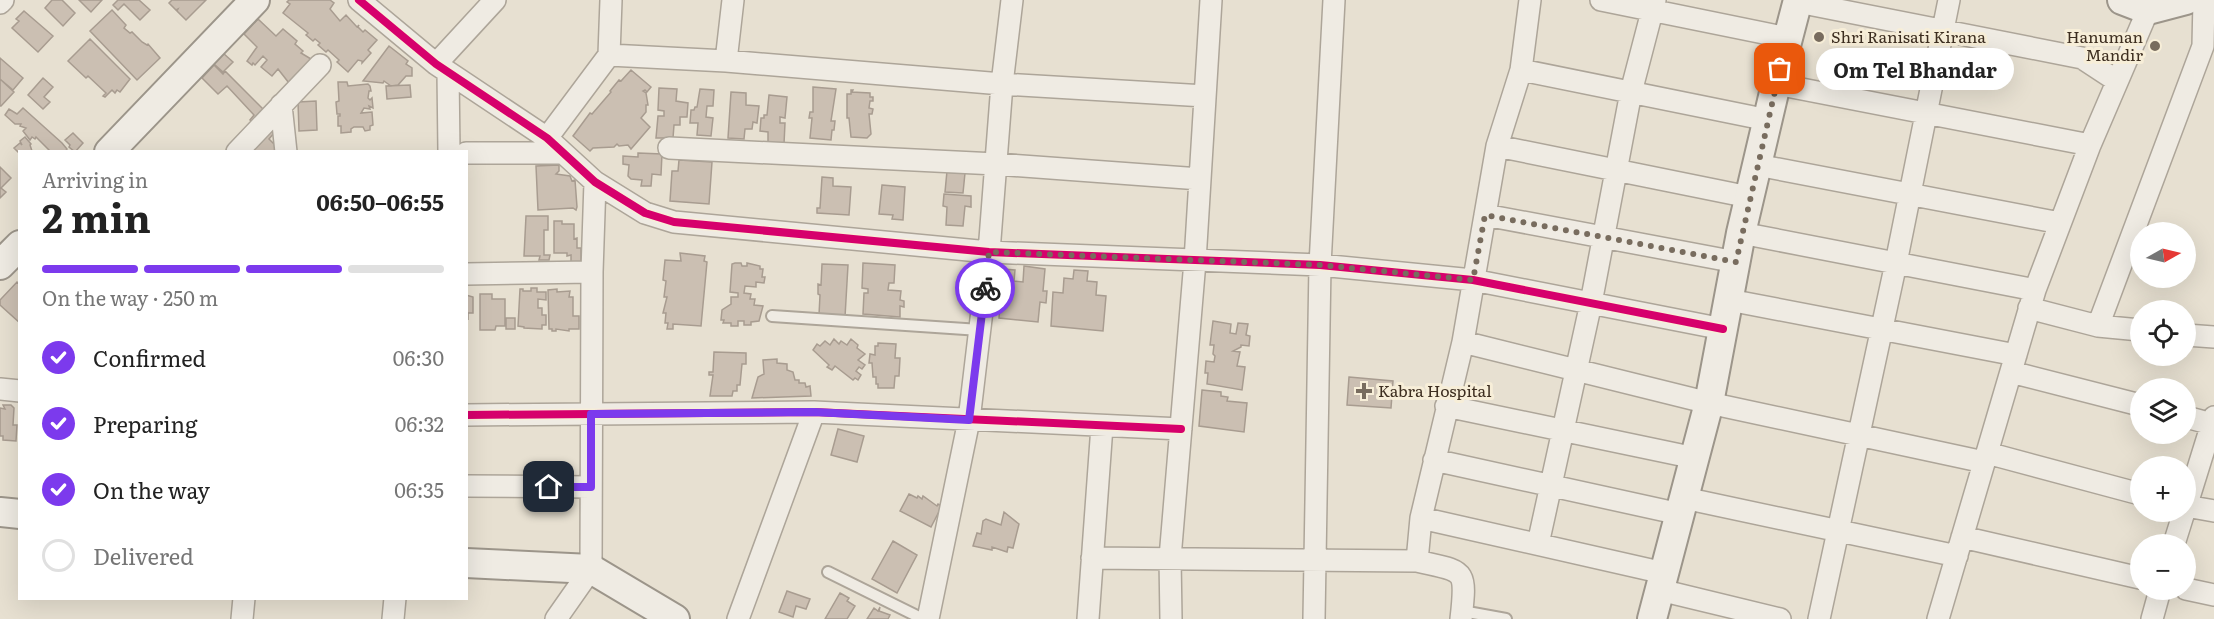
<!DOCTYPE html>
<meta charset="utf-8">
<style>
:root{--surface:#fff;--page:#f2f2f2;--text:#222;--muted:#767676;--line:#e0e0e0;--accent:#7c3aed}
body{margin:0;font-family:Literata,serif;background:var(--page);color:var(--text);height:100vh;display:flex;flex-direction:column;font-size:22px;white-space:nowrap}
*{box-sizing:border-box;margin:0}
p{font-size:20px;color:var(--muted)}
.icon{flex:none;width:33px;height:33px;fill:none;stroke:currentColor;stroke-width:2;stroke-linecap:round;stroke-linejoin:round}
.map{position:relative;flex:1;overflow:hidden}
.panel{position:absolute;left:18px;top:150px;width:450px;height:450px;display:flex;flex-direction:column;background:var(--surface);border-radius:0px;box-shadow:0 6px 24px #0002}
.panel>*{flex:none}
.needle{width:39px;rotate:82deg}
.buttons{position:absolute;left:2130px;top:222px;display:grid;gap:12px}
.buttons a{display:grid;place-items:center;width:66px;height:66px;border-radius:50%;background:var(--surface);box-shadow:0 6px 24px #0002;font-size:30px}
.pin{position:absolute;display:grid;place-items:center;width:51px;height:51px;color:#fff;margin:-26px;border-radius:12px;box-shadow:0 3px 9px #0006}
.courier{position:absolute;display:grid;place-items:center;width:60px;height:60px;margin:-30px;border:4px solid #7c3aed;border-radius:50%;background:#fff;color:#222;box-shadow:0 2px 8px #0007}
.bubble{position:absolute;height:42px;border-radius:21px;background:var(--surface);box-shadow:0 6px 24px #0002;font-size:20px;font-weight:700;line-height:42px;text-align:center}
.overview em{font-style:normal;font-weight:700}
.overview div{display:flex;flex-direction:column-reverse}
.overview{display:flex;align-items:center;justify-content:space-between;height:102px;padding:0 24px}
h1{font-size:39px;font-weight:700;line-height:45px}
.bar{display:grid;grid-template-columns:repeat(4,1fr);gap:9px 6px;align-content:center;height:72px;padding:0 24px}
.bar i{height:8px;border-radius:4px;background:var(--line)}
.bar .selected{background:var(--accent)}
.bar p{grid-column:span 4}
ol{padding:0 24px;list-style:none}
li{display:flex;align-items:center;gap:18px;height:66px}
li p{margin-inline-start:auto}
li .icon{padding:6px;border-radius:50%;background:var(--accent);color:#fff;stroke-width:4}
li:last-child{color:var(--muted)}
li i{width:33px;height:33px;border:3px solid var(--line);border-radius:50%}
.map>svg:first-child{display:block}
</style>
<div class="map">
<svg width="2214" height="619" viewBox="0 0 2214 619">
<rect width="100%" height="100%" fill="#e7e0d1"/>
<path fill="#cbbfb2" stroke="#a89c90" stroke-width="1.5" d="M52,0H62L75,13L63,26L45,8Z
M79,0H102L91,12Z
M118,0H139L150,10L140,20L124,4L118,10L113,5Z
M172,0H206L186,20L177,11L178,9L176,10L169,3Z
M289,0H330L334,3L330,9L340,21L346,15L357,27L359,25L358,27L363,32L365,30L377,40L368,50L371,53L362,63V61L358,60L348,72L337,62L339,60L328,50L326,52L318,45L320,43L315,39L313,41L306,35L308,33L283,13L290,4L287,2Z
M112,10L126,25L124,28L130,33L132,32L142,42L147,45L148,44L160,58L137,80L90,31Z
M24,11L53,36L38,52L12,28L19,21L16,19Z
M258,19L276,36L283,29L297,41L295,44L303,51L301,53L311,59L289,83L278,69L272,76L261,67L267,60L263,56L255,65L253,63L252,65L247,61L257,47L244,34Z
M90,39L130,79L120,92L117,90L115,93L112,90L105,97L103,96L106,93L88,76L86,78L68,61Z
M389,46L408,61L406,64L412,68V76H406L398,85L391,86L384,81L383,83L363,81Z
M223,53L233,62L223,72L214,64Z
M0,58L23,78L13,90L0,79Z
M214,65L223,74L225,71L267,113L256,125L250,120L254,115L227,86L218,94L202,78Z
M631,70L651,87L647,92L645,90L643,91L646,93L648,105H646V112L641,118L650,127L631,149L628,145L619,146L617,144L614,147L593,148L590,151L573,136L590,113L592,114L611,92L610,91L619,80L621,81Z
M43,78L53,87L44,97L50,102L43,109L28,95Z
M0,79L14,92L1,106H0Z
M338,82H347L348,86L368,84L370,86L371,91H369L368,98L370,100L372,98L373,108L369,106L370,109L364,108L361,113L372,112L373,125L370,126V130L365,131L363,127H354L351,129V132L341,133V126H338V116H340V114H337L336,102L339,101Z
M410,85L411,97L387,99L386,86Z
M813,87L836,89L831,121H835L834,130H832L831,140L810,138L812,118H809L810,112H813Z
M659,88L677,89L676,101L688,103L687,117H680V125H674L673,138H656L658,116H664V111L658,110Z
M700,89L714,90L713,106H707L706,117L713,118L711,136L697,135L698,123H690L691,110H694L695,107H697Z
M851,90H853L852,92L870,93V97H873V101H870L869,108L873,109L872,114H869L871,134L867,138L851,137L849,118H847V94H851Z
M731,92L746,93V105L759,106L757,123L753,122L752,129H745L744,139L728,138Z
M769,95L787,97L785,118L780,117V123H785L784,144H768V132L760,131L761,118H764V115H767Z
M316,101L317,130L299,131L298,102Z
M23,108L62,143L67,149L65,152H51L36,137L35,139L32,137L30,140L23,131L26,128L20,126L21,124H15L5,115L9,109L17,114Z
M272,130L274,133L269,139L273,143L276,140L280,144L273,152H249Z
M73,133L83,143L75,152L69,147L70,145L65,140Z
M25,137L31,144L30,145L32,151L20,152V154L14,148L20,143L22,145L20,141Z
M638,153L662,154L661,175L652,174L651,186H641L642,180L631,179L628,176L629,165L623,164V156L638,157Z
M679,160L712,162L709,204L670,201L672,171H678Z
M559,165V171L556,174L570,176L572,181L575,180L577,207L576,210L573,208L538,210L536,166Z
M0,167L11,178L1,188L6,192L0,198Z
M947,171L965,173L963,193L945,192Z
M822,177L833,178V186L851,187L849,215L817,213V208H820Z
M882,185L905,187L903,220L892,219L893,215L879,214Z
M944,194L971,196V207L965,206L963,226L946,225L947,207L943,206Z
M526,216H548V230H544V255H550L549,260H539L540,256H524Z
M554,221H562V224H574V239L577,238V248H581V264H571V255L567,256V253H554Z
M680,253L705,256L704,261L707,262L701,326L673,324V329H667L668,323H665L666,313H663L667,297H664L666,281L663,280L665,260L681,261Z
M735,263H741L742,266H747V263L760,266V269H763L762,277H765L764,283L756,282V287L745,286L744,293L751,294L750,299H755L754,305L763,306L759,321L751,322V325H744V321H738V326H731V323H723L724,320H721L722,310L731,304V297H738V293L730,292L732,264Z
M863,263L895,265L894,283H889L888,290L901,291L900,300L904,301V307L900,306V317L863,314L864,293H868V289L862,288Z
M822,264L848,265L845,317L819,315L820,295L818,294V284L821,285Z
M1024,266L1045,269L1043,291H1047L1046,303L1040,302L1038,322L999,318L1003,269L1015,270L1014,281L1023,282Z
M1074,270L1088,271L1087,281L1097,282L1096,295L1106,296L1103,331L1051,326L1053,292L1063,293L1064,278L1073,279Z
M17,282L20,285V323L0,305V300Z
M531,288H537V292H546V300L538,299V308H542V315H546V325H542V329L524,328V327L518,326L520,289H523V291H531Z
M557,289V292L570,291L569,297H573V316H579V329H569V331L556,329V331H552V329H549L548,290Z
M480,294H492V299H505V326H496L495,330H480Z
M466,295L473,297V313H468V320Z
M506,318H515V329H506Z
M1213,321L1231,324L1230,333L1236,334L1238,323L1248,324L1246,335L1250,336L1249,346L1241,345V347L1233,351L1240,352L1237,366L1245,367L1242,390L1207,384L1208,373H1205L1206,361L1214,362L1215,356L1213,354L1214,345H1210Z
M834,339L839,344L841,341L847,345L851,339L858,345L857,348L865,354L858,360L865,365L862,369L859,367L856,371L861,375L858,380L855,378L853,380L835,366L832,370L827,367L829,365L813,350L817,344L820,346L825,341L830,345Z
M878,343L896,344L895,358H900L899,376H895L894,388H878V384H876V377H873L872,363H869L870,354L875,355V346H878Z
M714,352L746,353V364H742L740,385H737V391H733L732,396H710L713,375H709V372H713Z
M777,359V363L787,364V370L793,372L795,380H799V383H805L806,387L810,386L811,396L752,398L758,377L764,374L763,360Z
M1349,377L1393,381L1391,408L1347,405Z
M1202,390L1221,392V396L1228,397L1227,401L1247,403L1244,432L1199,426Z
M3,405H11L14,408L13,425H17L16,441L3,440V436H0V408L5,409Z
M838,429L864,436L857,462L831,455Z
M909,494L917,498L918,496L922,499L923,496L937,506L938,504L942,506L931,527L900,511Z
M1004,512L1019,524L1013,548L1008,547L1007,552L992,547V550L973,546L977,533L981,534L983,521L986,519L1001,525Z
M893,541L917,555L897,593L872,579Z
M787,591L810,599L806,609L796,606L793,617L779,612Z
M840,593L849,598L847,601L855,606L847,619H825Z
M880,607L879,611L890,615L888,619H867L874,608L878,611Z"/>
<g fill="none" stroke-linecap="round" stroke-linejoin="round">
<defs>
<path id="lane" d="M772,316L980,330
M828,572L923,619
M1462,611L1506,619"/>
<path id="street" d="M359,0L436,64L547,138L595,182L645,213L674,222L989,252L1320,265L1473,280L1723,329
M1601,0L1788,38
M1798,2L2082,58L2117,81
M0,3L3,0
M609,55L726,61L1002,84L1205,96
M726,61L733,0
M436,64L495,0
M1521,70L1768,120
M448,72L449,152
M1776,84L2090,145
M281,105L286,152
M547,138L609,55L611,0
M1497,146L1749,197
M669,148L996,164L1200,179
M237,152L320,65
M466,153H563
M1757,165L2060,223
M1485,215L1736,262
M1741,233L2035,290
M466,274L592,272
M1729,300L2016,355
M2029,308L2098,326L2140,330
M2098,326L2203,46L2204,0
M2186,335L2214,337
M1463,342L1709,403L1984,462
M2011,372L2140,405
M0,389L20,391
M1446,406L1695,458
M466,415L814,412L1181,429
M2186,417L2212,424
M1987,453L2140,494
M1434,460L1680,514
M466,486L591,487
M1684,498L1957,556
M2186,506L2214,511
M2186,507L2214,417
M1421,518L1664,573
M1962,537L2140,578
M1538,544L1591,303L1631,92L1655,0
M2174,544L2184,512
M1092,558L1417,561C1465,572 1467,567 1461,619
M1417,561L1421,518L1463,342L1497,146L1521,70L1530,0
M2186,589L2214,595
M1660,590L1780,619
M242,619L244,598
M393,619L395,598
M556,619L591,569L592,272L595,182
M738,619L814,412
M928,619L969,420L989,252L1002,84L1012,0
M1088,619L1102,426
M1171,619L1170,558L1195,261L1211,0
M1314,619L1320,265L1334,0
M1819,619L1896,263L1949,0
M1938,619L2035,290L2090,145L2148,10
M2152,619L2160,590"/>
<path id="secondary" d="M2122,0L2148,10L2186,0
M109,152L255,0
M0,265L20,245
M0,512L20,514
M466,563L591,569L675,619
M1652,619L1709,403L1741,233L1776,84L1798,0"/>
</defs>
<use href="#lane" stroke="#ada599" stroke-width="14"/>
<use href="#street" stroke="#ada599" stroke-width="24"/>
<use href="#secondary" stroke="#9c958a" stroke-width="32"/>
<use href="#lane" stroke="#efebe3" stroke-width="10"/>
<use href="#street" stroke="#efebe3" stroke-width="21"/>
<use href="#secondary" stroke="#efebe3" stroke-width="28"/>
<defs>
<path id="cycleway" d="M359,0L436,64L547,138L595,182L645,213L674,222L989,252L1320,265L1473,280L1723,329
M466,415L814,412L1181,429"/>
</defs>
<use href="#cycleway" stroke="#f7eed8" stroke-width="11"/>
<use href="#cycleway" stroke="#d6006c" stroke-width="8"/>
</g>
<g fill="none" stroke-linecap="round" stroke-linejoin="round">
<path stroke="#786c5e" stroke-width="6" stroke-dasharray="0 10.8" d="M985,288L989,252L1320,265L1473,280L1485,215L1736,262L1780,69"/>
<path stroke="#7c3aed" stroke-width="8" d="M549,487H591V414L814,412L969,420L985,288"/>
</g>
<g fill="#786c5e" stroke="#f7eed8" stroke-width="2">
<circle cx="1819" cy="37" r="6"/>
<circle cx="2155" cy="46" r="6"/>
<path d="M1361 382h6v6h6v6h-6v6h-6v-6h-6v-6h6z"/>
</g>
<g text-anchor="middle" stroke-width="6" stroke-linejoin="round" paint-order="stroke">
<g font-size="16" fill="#3d2e20" stroke="#f7eed8" text-anchor="start">
<text x="1831" y="43">Shri Ranisati Kirana</text>
<text x="2143" y="43" text-anchor="end">Hanuman<tspan x="2143" dy="18">Mandir</tspan></text>
<text x="1378" y="397">Kabra Hospital</text>
</g>
</g>
</svg>
<div class="buttons">
<a><svg class="needle" viewBox="-14 -14 28 28"><path d="M0-13l5 13h-10z" fill="#e53935"/><path d="M0 13l5-13h-10z" fill="#767676"/></svg></a>
<a><svg class="icon" aria-label="locate" viewBox="0 0 24 24"><circle cx="12" cy="12" r="6"/><path d="M12 2v4M12 18v4M2 12h4M18 12h4"/></svg></a>
<a><svg class="icon" aria-label="layers" viewBox="0 0 24 24"><path d="M12 4l9 5-9 5-9-5zM3 14l9 5 9-5"/></svg></a>
<a>+</a>
<a>−</a>
</div>
<div class="pin" style="left:1780px;top:69px;background:#ea580c"><svg class="icon" aria-label="bag" viewBox="0 0 24 24"><path d="M5 8h14l-1 12H6zM9 8a3 3 0 0 1 6 0"/></svg></div>
<div class="pin" style="left:549px;top:487px;background:#1f2937"><svg class="icon" aria-label="home" viewBox="0 0 24 24"><path d="M3 11l9-7 9 7M6 9v11h12V9"/></svg></div>
<div class="courier" style="left:985px;top:288px"><svg class="icon" aria-label="bike" viewBox="0 0 24 24"><circle cx="6" cy="16" r="4"/><circle cx="18" cy="16" r="4"/><path d="M6 16l4-8h5l3 8M10 8l3 8H6M13 5h3"/></svg></div>
<div class="bubble" style="left:1816px;top:48px;width:198px">Om Tel Bhandar</div>
<section class="panel">
<div class="overview"><div><h1>2 min</h1><p>Arriving in</p></div><em>06:50–06:55</em></div>
<div class="bar"><i class="selected"></i><i class="selected"></i><i class="selected"></i><i></i><p>On the way · 250 m</p></div>
<ol>
<li><svg class="icon" aria-label="check" viewBox="0 0 24 24"><path d="M5 12l5 5 9-10"/></svg>Confirmed<p>06:30</p></li>
<li><svg class="icon" aria-label="check" viewBox="0 0 24 24"><path d="M5 12l5 5 9-10"/></svg>Preparing<p>06:32</p></li>
<li><svg class="icon" aria-label="check" viewBox="0 0 24 24"><path d="M5 12l5 5 9-10"/></svg>On the way<p>06:35</p></li>
<li><i></i>Delivered</li>
</ol>
</section>
</div>
